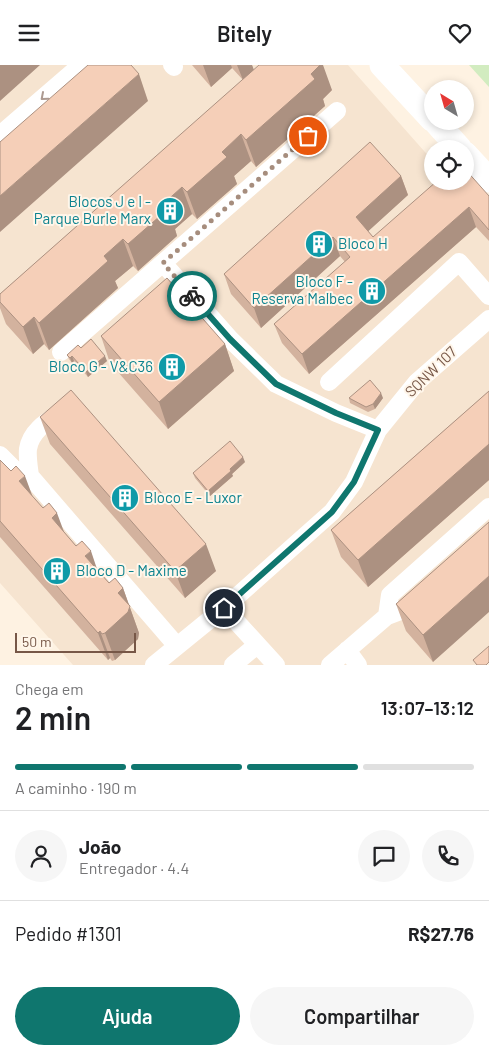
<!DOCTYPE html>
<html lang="pt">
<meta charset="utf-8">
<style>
:root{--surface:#fff;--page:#f6f6f6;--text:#202124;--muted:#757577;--line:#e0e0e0;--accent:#0f766e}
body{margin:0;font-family:Barlow,sans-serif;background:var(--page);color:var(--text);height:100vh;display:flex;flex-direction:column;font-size:19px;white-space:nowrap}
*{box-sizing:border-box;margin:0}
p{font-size:16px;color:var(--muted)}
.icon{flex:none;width:28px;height:28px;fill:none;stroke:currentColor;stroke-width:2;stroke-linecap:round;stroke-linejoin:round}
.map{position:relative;height:600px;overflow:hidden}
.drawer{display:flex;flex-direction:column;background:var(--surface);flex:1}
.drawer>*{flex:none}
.needle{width:32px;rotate:323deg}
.buttons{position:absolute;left:424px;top:15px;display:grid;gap:10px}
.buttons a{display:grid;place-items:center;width:50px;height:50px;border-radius:50%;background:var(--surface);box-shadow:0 2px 8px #0003;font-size:25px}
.scale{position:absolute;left:15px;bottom:12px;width:121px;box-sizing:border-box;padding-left:5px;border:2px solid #775747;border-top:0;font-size:14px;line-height:18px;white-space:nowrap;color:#775747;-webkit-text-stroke:4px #fff6ea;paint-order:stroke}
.pin{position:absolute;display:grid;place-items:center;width:42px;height:42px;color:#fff;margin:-21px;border:2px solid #fff;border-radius:50%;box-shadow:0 1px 5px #0007}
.courier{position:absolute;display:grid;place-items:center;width:50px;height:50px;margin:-25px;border:4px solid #0f766e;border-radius:50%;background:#fff;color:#222;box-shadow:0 1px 6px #0007}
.head em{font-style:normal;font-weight:600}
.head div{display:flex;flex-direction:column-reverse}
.head{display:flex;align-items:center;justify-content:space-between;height:85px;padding:0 15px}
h1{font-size:32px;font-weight:600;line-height:38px}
.bar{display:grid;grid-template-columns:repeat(4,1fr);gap:8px 5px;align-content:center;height:60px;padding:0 15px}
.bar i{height:6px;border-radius:4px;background:var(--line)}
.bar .selected{background:var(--accent)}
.bar p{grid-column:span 4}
.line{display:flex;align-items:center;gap:12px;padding:0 15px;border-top:1px solid var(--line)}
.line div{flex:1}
.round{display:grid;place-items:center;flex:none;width:52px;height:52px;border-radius:26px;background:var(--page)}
.cta{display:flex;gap:10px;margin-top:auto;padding:10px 15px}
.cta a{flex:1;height:58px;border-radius:30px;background:var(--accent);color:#fff;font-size:20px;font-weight:600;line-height:58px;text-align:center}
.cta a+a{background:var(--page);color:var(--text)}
header{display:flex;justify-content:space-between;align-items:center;height:65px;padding:0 15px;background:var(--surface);font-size:22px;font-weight:600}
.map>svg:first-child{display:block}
</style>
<header><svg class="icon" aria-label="menu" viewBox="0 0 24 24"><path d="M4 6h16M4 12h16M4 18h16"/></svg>Bitely<svg class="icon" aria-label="heart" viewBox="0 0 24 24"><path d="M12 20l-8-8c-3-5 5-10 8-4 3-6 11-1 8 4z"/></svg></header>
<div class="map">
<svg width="489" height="600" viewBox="0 0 489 600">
<rect width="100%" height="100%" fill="#fef2e2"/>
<path fill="#f6e4d0" d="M0,0H348L432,95V116H452L489,158V597L486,600H73L0,518Z"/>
<path fill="#d2ecc0" d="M469,0H489V22Z"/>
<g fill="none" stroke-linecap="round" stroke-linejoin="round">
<path stroke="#fff" stroke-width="18" d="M172,0L174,2
M0,70L81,0
M163,198L230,274L276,319L336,348L378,365
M61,287L337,46
M329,317L459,197L489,231
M0,390L14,404L30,411L177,581
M30,411C29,403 27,392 28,384C31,365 48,356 62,347
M224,543L276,600
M387,551L390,530L489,442
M347,585L358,600
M154,600L224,543L332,447L354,417L378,365L417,317L489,254
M233,600L257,580
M330,600L387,551L408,543L417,535"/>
<path stroke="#fff" stroke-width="25" d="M382,0L432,54
M435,56L460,84
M465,89L489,115"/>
</g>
<path fill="#d3b29e" d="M192,0H252L253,5L332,25L323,34L325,41L256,102L251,96L234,111L237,119L197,154L192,149L175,164L177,171L138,206L133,201L115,216L118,223L49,285L44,279L33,289L6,259L0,243V229L243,15L232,3L211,22Z
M401,111L408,130L368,166L373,172L489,131V176L476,162L309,309L282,278L274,259L345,197L340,191L261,263L231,229L224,209Z
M101,271L225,279L234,306L168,364L110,298Z
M81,283L107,296L88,312L74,296L72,298L69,294L67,290Z
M489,326V415L368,522L341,492L331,465Z
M349,333H383L375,344L368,347L350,338Z
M40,352L216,506L185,533L50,379Z
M0,395L109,518L123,523L139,568L138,574L115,595L112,596L110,593L108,595L0,472Z
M245,397L232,409L233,411L210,431L195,413L193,408Z
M489,457L433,597L406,566L396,539Z"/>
<path fill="#ac9181" d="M0,0H40L0,36Z
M203,0H231L232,3L211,22Z
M237,0H252L254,5L243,15Z
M320,0H323L332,25L323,34L325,41L256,102L246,75L311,9Z
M139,9L148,36L0,167V131Z
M241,69L251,96L234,111L237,119L197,154L187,127L222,87Z
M401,111L408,130L363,171L356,152Z
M182,122L192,149L175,164L177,171L138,206L128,179L163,139Z
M469,142L476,162L309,309L302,289Z
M333,172L340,191L261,263L254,243Z
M123,174L133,201L115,216L118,223L49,285L39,258L104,191Z
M34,252L44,279L33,289L23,262Z
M225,279L234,306L168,364L159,337Z
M72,291L74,296L72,298L70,293Z
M105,291L107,296L88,312L86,307Z
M381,328L383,333L375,344L373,339Z
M489,379V415L368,522L358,495Z
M243,392L245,397L232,409L233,411L210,431L208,426L230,404Z
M25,411L35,438L19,416Z
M57,448L67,475L52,453Z
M206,479L216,506L185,533L175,506Z
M91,486L100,513L85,491Z
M489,511V547L433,597L423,570Z
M123,523L139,568L138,574L115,595L105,568L118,528Z
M100,566L110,593L108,595L98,568Z"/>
<path fill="#f5cfb8" stroke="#ac9181" d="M88,0H131L139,9L0,131V77Z
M259,0H320L311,9L315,14L246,75L241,69L222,87L227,92L187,127L182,122L163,139L168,144L128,179L123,174L104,191L108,196L39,258L34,252L23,262L0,237V229Z
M370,77L401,111L356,152L373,172L437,116H465V104L489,131V165L469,142L302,289L274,259L350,192L333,172L254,243L224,209Z
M167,213L225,279L159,337L101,271Z
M91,274L105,291L86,307L72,291L70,293L67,290L78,280L81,283Z
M370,315L381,328L373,339L366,342L349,333Z
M71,325L206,479L175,506L40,352Z
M489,326V379L358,495L331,465Z
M230,376L243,392L230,404L231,406L208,426L193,408Z
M0,395L11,406L16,401L25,411L19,416L43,443L49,438L57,448L52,453L76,481L82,476L91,486L85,491L109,518L115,513L123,523L118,528L130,541L128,547L105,568L102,569L100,566L98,568L0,456Z
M489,457V511L423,570L396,539Z
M489,581V597L486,600H477L473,595Z"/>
<defs><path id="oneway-chevron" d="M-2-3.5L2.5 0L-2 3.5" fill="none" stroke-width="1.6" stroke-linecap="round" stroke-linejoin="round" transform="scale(1.25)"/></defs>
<use stroke="#ad9a91" href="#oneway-chevron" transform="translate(44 32) rotate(139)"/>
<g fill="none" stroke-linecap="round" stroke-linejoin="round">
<path stroke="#a68d7d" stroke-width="5" stroke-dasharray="0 9" d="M192,231L163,198L308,71"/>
<path stroke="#0f766e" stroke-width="6" d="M192,231L230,274L276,319L336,348L378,365L354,417L332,447L224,543"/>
</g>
<defs>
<symbol id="building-disc" viewBox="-11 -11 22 22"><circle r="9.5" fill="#0f9aa8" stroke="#fff6ea"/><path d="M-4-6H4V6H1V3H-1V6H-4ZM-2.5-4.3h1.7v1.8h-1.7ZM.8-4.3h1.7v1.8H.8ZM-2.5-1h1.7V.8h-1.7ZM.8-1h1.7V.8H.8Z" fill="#fff"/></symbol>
</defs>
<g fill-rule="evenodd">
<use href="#building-disc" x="154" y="130" width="32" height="32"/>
<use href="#building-disc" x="303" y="163" width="32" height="32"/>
<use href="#building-disc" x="356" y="210" width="32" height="32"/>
<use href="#building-disc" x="156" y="286" width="32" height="32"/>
<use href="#building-disc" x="109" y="417" width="32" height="32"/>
<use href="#building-disc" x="41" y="490" width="32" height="32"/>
</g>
<g text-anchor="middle" stroke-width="4" stroke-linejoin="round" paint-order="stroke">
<g font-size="15" fill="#0d838f" stroke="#fff6ea" text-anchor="end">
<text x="151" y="142">Blocos J e I -<tspan x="151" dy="17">Parque Burle Marx</tspan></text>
<text x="338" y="184" text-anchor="start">Bloco H</text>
<text x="353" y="222">Bloco F -<tspan x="353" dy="17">Reserva Malbec</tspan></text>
<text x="153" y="307">Bloco G - V&amp;C36</text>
<text x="144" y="438" text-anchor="start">Bloco E - Luxor</text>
<text x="76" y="511" text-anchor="start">Bloco D - Maxime</text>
</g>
<g font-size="15" fill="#775747" stroke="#fff6ea">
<text transform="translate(431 307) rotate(-44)" y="5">SQNW 107</text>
</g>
</g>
</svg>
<div class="buttons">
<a><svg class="needle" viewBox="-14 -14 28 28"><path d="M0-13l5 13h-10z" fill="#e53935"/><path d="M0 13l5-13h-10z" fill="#757577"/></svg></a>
<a><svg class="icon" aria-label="locate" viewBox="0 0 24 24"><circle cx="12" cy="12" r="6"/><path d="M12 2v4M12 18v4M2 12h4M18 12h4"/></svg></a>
</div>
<div class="scale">50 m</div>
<div class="pin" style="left:308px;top:71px;background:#ea580c"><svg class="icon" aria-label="bag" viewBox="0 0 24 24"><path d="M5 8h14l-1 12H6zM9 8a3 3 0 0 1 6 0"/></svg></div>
<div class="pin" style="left:224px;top:543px;background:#1f2937"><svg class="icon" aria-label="home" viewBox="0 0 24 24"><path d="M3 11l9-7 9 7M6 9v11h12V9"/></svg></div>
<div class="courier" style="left:192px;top:231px"><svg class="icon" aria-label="bike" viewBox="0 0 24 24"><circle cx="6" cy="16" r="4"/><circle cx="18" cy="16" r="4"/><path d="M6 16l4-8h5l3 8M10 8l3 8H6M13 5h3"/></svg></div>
</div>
<section class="drawer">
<div class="head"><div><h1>2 min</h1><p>Chega em</p></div><em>13:07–13:12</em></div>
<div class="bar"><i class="selected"></i><i class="selected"></i><i class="selected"></i><i></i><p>A caminho · 190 m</p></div>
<div class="line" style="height:90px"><a class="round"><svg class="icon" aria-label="person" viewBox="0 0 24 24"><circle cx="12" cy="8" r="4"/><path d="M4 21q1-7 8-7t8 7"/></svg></a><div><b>João</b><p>Entregador · 4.4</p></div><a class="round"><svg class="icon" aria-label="chat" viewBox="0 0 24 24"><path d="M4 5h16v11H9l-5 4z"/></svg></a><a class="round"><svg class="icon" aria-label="phone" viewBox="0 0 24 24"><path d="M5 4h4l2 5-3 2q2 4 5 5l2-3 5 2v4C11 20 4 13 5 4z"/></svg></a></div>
<div class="line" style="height:65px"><div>Pedido #1301</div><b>R$27.76</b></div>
<div class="cta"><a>Ajuda</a><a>Compartilhar</a></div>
</section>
